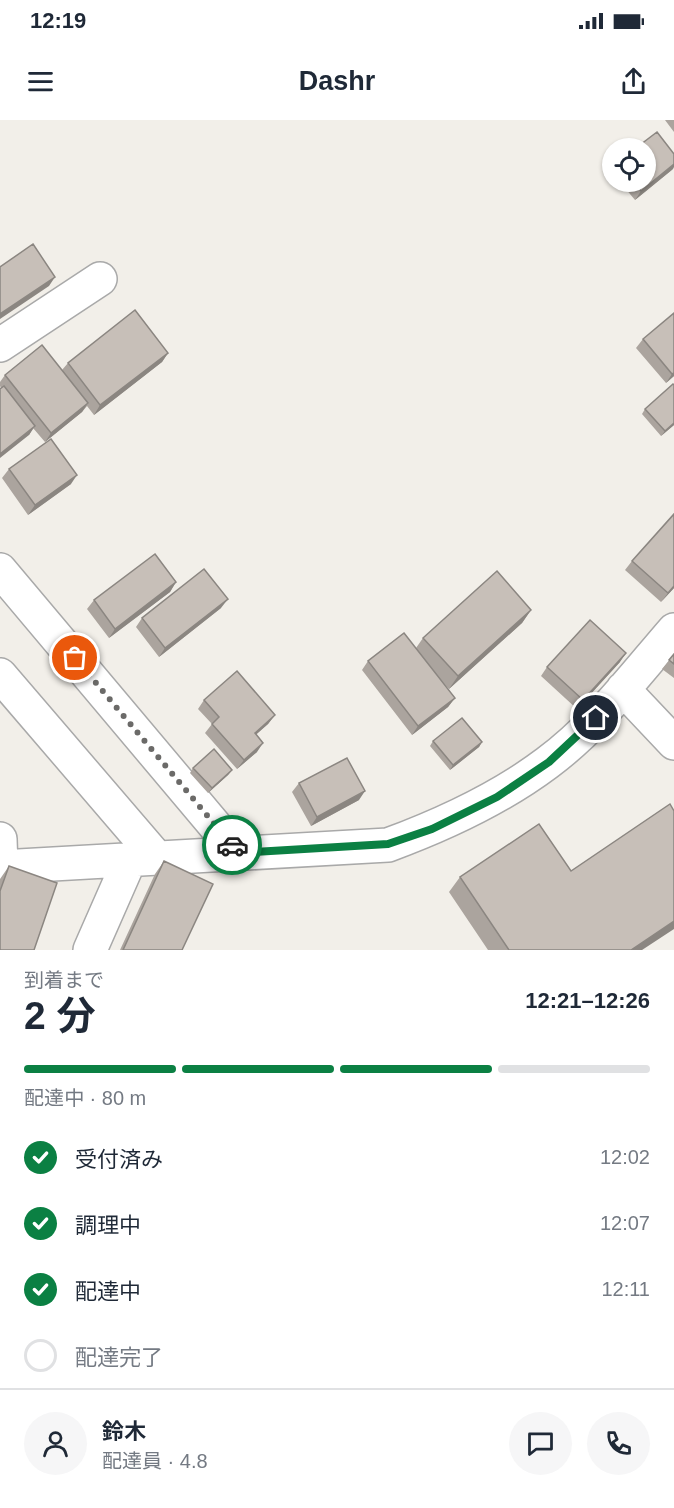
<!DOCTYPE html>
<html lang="ja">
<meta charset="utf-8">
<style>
:root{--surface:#fff;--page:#f6f6f7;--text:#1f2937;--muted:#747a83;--line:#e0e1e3;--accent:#0b8043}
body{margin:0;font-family:Helvetica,"Noto Sans JP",sans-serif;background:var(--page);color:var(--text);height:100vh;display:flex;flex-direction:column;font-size:22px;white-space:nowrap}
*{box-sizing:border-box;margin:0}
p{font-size:20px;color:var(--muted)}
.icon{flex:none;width:33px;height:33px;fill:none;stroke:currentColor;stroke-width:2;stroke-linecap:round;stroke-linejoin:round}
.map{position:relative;height:830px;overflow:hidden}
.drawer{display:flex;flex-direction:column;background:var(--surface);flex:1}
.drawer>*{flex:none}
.buttons{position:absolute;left:602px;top:18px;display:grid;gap:12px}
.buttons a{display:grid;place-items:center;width:54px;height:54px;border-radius:50%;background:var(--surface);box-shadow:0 2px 4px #0004;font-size:30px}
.pin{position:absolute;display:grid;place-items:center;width:51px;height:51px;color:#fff;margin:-26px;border:3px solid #fff;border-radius:50%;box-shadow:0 2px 6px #0007}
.courier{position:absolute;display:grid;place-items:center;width:60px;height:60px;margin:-30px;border:4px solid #0b8043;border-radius:50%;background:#fff;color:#222;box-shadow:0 2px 8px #0007}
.headline em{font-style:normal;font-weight:700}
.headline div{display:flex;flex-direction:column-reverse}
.headline{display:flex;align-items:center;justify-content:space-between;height:102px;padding:0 24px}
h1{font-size:39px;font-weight:700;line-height:45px}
.bar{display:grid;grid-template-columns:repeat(4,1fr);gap:9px 6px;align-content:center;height:72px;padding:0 24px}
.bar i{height:8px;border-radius:4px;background:var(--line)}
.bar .selected{background:var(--accent)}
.bar p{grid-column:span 4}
.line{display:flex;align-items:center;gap:15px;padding:0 24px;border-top:2px solid var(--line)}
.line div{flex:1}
.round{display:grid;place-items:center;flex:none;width:63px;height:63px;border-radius:32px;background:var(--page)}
ol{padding:0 24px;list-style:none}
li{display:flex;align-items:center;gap:18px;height:66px}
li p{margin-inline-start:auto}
li .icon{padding:6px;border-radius:50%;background:var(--accent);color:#fff;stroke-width:4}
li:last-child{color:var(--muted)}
li i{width:33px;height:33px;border:3px solid var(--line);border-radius:50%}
.status{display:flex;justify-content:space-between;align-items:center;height:42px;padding:0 30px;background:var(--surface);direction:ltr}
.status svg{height:16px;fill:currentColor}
header{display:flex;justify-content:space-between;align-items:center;height:78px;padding:0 24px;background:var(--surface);font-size:27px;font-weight:700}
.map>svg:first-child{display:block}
</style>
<div class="status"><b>12:19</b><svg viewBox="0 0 49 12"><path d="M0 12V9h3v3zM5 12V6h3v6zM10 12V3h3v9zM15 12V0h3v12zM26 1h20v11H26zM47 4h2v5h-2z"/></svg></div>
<header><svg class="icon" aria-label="menu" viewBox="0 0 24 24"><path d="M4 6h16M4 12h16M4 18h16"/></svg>Dashr<svg class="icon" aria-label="share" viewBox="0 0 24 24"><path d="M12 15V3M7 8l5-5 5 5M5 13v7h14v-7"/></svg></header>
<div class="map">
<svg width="674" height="830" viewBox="0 0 674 830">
<rect width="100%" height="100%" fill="#f2efe9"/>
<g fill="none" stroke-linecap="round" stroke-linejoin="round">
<defs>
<path id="minor" d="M0,225L100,159
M0,450L238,733
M0,555L157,738
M623,569L674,623
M0,719L1,747
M0,747L388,725C445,704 499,679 547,643C596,607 634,556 674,510
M90,830L130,739"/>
</defs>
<use href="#minor" stroke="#a9a9a9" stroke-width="36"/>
<use href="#minor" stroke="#fff" stroke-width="33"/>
</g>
<path fill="#aba49e" d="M665,0H674V12Z
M673,49L635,80L620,62H645Z
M674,193V256L666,263L636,228L643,219Z
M168,233L162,242L94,295L87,286L82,292L45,322L33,308L29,315L0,266V262L5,255L62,250L68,243Z
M645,289L674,305L661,316L642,294Z
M9,349L71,364L28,395L2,358Z
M632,441L674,468L661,482L625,450Z
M176,462L170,472L109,518L87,489L94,480Z
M221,488L159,537L136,507L142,498Z
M531,490L522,503L449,569L439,558L455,578L448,587L412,615L362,550L368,541L416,528L423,518Z
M674,534V558L662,549Z
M620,542L577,589L541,556L547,547Z
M204,580L275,595L268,604L256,614L257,632L237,649L205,613L212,604L198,589Z
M433,621L482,622L479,627L450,650L430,626Z
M193,648L232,650L228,655L208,673L190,653Z
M299,663L359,680L311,706L292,672Z
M164,741L182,830H120L155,754Z
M9,746L0,830V759Z
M460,757L642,830H488L449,772Z"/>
<path fill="#8b8681" d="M674,44V47L673,49L635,80L641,71Z
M55,157L49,166L0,199V194Z
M168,233L162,242L94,295L100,285Z
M674,253V256L666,263L672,254Z
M88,283L82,292L45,322L51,313Z
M674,303V305L661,316L665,311Z
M35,306L29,315L0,338V334Z
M77,355L71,364L28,395L35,385Z
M176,462L170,472L109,518L115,509Z
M674,466V468L661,482L668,473Z
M228,479L221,488L159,537L165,528Z
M531,490L522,503L449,569L458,556Z
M626,533L620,542L577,589L583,580Z
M455,578L448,587L412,615L418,606Z
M275,595L268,604L248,622L255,613Z
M482,622L479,627L450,650L453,645Z
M263,623L257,632L237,649L244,640Z
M232,650L228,655L208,673L212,668Z
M365,671L359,680L311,706L317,697Z
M674,801V809L642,830H631Z"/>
<path fill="#c7bfb8" stroke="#8b8681" stroke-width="1.5" d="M657,12L674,34V44L641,71L634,62H645V28H636Z
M33,124L55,157L0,194V147Z
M135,190L168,233L100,285L68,243Z
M674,193V253L672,254L643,219Z
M42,225L88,283L51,313L5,255Z
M673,264L674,265V303L665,311L645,289Z
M4,266L35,306L0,334V269Z
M51,319L77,355L35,385L9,349Z
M674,394V466L668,473L632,441Z
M155,434L176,462L115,509L94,480Z
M204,449L228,479L165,528L142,498Z
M497,451L531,490L458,556L423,518Z
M590,500L626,533L583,580L547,547Z
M404,513L455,578L418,606L368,541Z
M674,534V544L669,540Z
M237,551L275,595L255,613L263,623L244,640L212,604L219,597L204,580Z
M462,598L482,622L453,645L433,621Z
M214,629L232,650L212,668L193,648Z
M347,638L365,671L317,697L299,663Z
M670,684L674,691V801L631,830H509L460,757L539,704L571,751Z
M164,741L213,764L182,830H123Z
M9,746L57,763L34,830H0V771Z"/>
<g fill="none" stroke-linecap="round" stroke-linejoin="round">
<path stroke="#6b6a68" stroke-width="6" stroke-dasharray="0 10.8" d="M75,538L232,725"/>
<path stroke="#0b8043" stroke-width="8" d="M232,725L238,733L388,724L432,709L497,677L549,642L596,598"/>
</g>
</svg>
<div class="buttons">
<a><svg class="icon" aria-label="locate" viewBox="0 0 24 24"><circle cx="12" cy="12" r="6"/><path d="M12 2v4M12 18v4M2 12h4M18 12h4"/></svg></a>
</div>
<div class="pin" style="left:75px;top:538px;background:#ea580c"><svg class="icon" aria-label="bag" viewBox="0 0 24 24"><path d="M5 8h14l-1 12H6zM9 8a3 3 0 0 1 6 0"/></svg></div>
<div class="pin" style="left:596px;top:598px;background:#1f2937"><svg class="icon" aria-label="home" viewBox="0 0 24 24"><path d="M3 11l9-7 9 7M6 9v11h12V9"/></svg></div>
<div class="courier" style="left:232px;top:725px"><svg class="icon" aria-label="car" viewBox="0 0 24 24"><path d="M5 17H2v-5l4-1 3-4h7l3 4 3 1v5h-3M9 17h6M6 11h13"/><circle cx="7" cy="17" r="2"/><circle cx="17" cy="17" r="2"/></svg></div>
</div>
<section class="drawer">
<div class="headline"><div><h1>2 分</h1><p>到着まで</p></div><em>12:21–12:26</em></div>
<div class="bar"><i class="selected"></i><i class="selected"></i><i class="selected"></i><i></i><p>配達中 · 80 m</p></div>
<ol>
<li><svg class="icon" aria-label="check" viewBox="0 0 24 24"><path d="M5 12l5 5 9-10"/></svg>受付済み<p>12:02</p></li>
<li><svg class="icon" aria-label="check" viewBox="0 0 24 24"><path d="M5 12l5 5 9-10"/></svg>調理中<p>12:07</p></li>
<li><svg class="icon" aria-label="check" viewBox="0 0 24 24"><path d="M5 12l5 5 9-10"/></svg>配達中<p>12:11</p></li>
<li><i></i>配達完了</li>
</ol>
<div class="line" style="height:108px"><a class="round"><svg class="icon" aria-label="person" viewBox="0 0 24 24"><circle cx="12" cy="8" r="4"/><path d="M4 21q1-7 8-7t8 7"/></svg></a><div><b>鈴木</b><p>配達員 · 4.8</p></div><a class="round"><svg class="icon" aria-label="chat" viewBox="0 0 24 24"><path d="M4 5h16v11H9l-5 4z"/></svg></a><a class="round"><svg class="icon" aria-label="phone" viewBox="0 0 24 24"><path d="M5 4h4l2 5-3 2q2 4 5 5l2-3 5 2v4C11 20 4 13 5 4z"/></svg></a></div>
</section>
